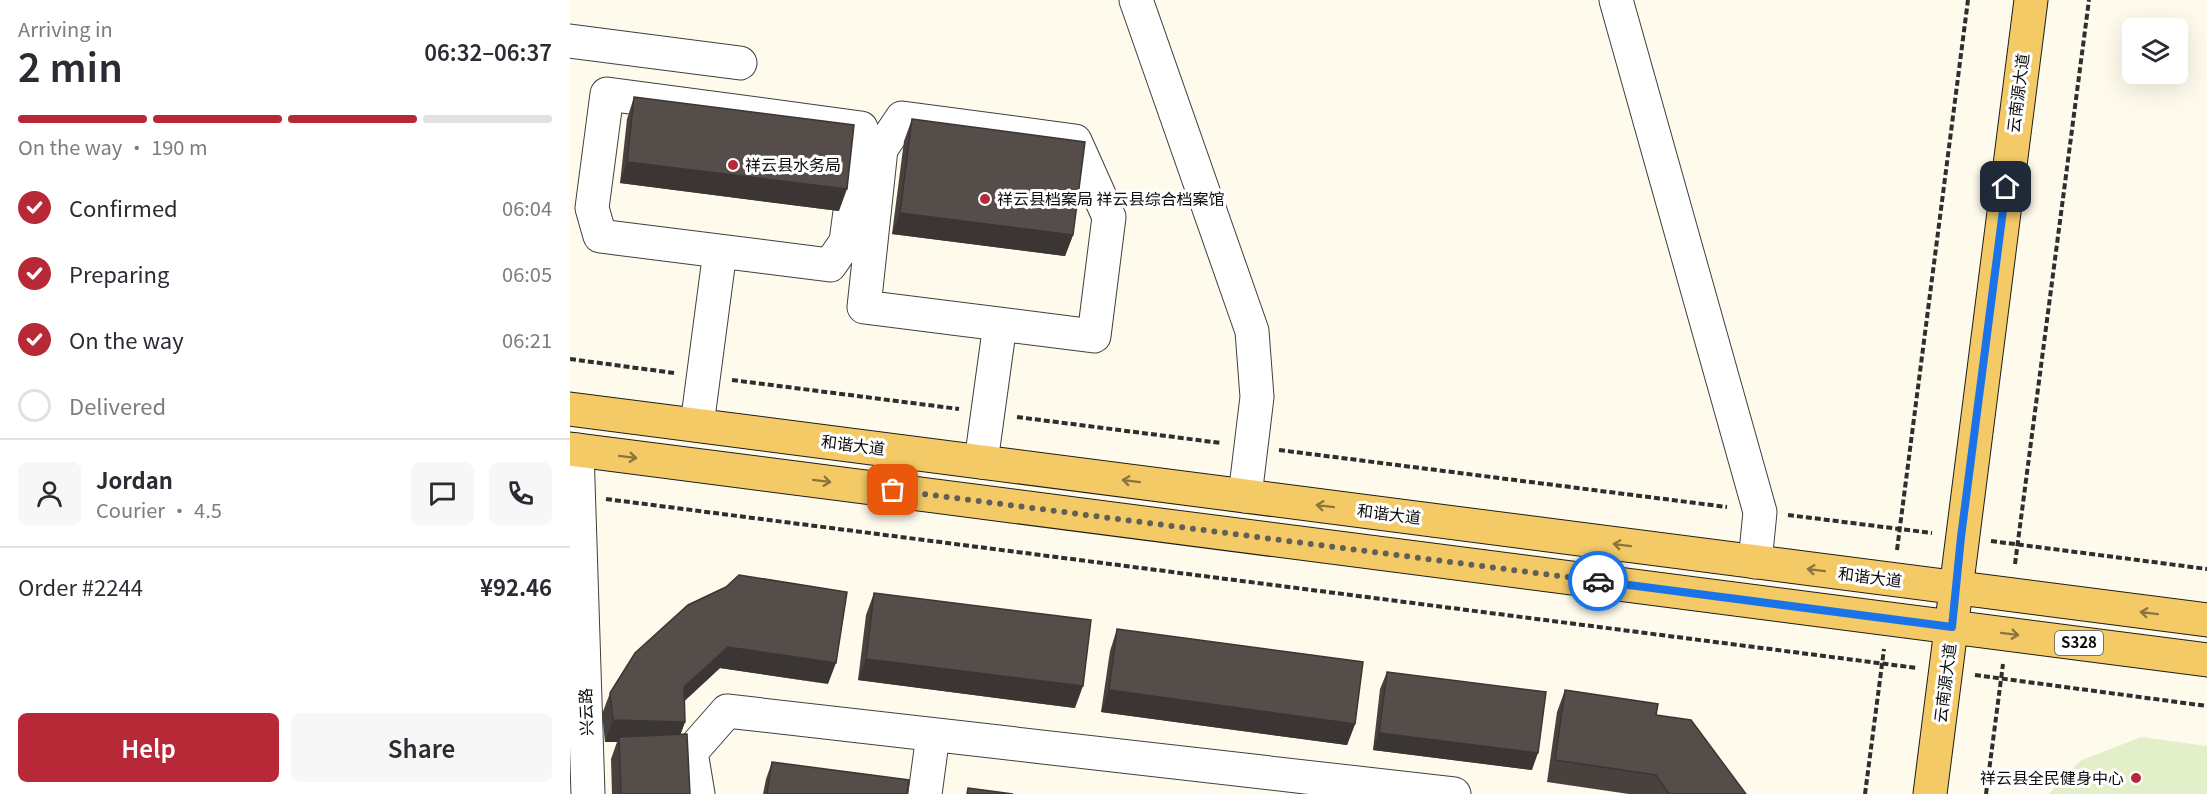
<!DOCTYPE html>
<meta charset="utf-8">
<style>
:root{--surface:#fff;--page:#f7f7f7;--text:#2b2b33;--muted:#7c7c81;--line:#e1e1e2;--accent:#b72937}
body{margin:0;font-family:Georgia,"Noto Sans SC",serif;background:var(--page);color:var(--text);height:100vh;display:flex;flex-direction:column;font-size:22px;white-space:nowrap}
*{box-sizing:border-box;margin:0}
p{font-size:20px;color:var(--muted)}
.icon{flex:none;width:33px;height:33px;fill:none;stroke:currentColor;stroke-width:2;stroke-linecap:round;stroke-linejoin:round}
.map{position:relative;flex:1;overflow:hidden}
.sheet{display:flex;flex-direction:column;background:var(--surface);width:570px}
.sheet>*{flex:none}
.fabs{position:absolute;left:1552px;top:18px;display:grid;gap:12px}
.fabs a{display:grid;place-items:center;width:66px;height:66px;border-radius:9px;background:var(--surface);box-shadow:0 6px 24px #0002;font-size:30px}
.pin{position:absolute;display:grid;place-items:center;width:51px;height:51px;color:#fff;margin:-26px;border-radius:12px;box-shadow:0 3px 9px #0006}
.courier{position:absolute;display:grid;place-items:center;width:60px;height:60px;margin:-30px;border:4px solid #1a73e8;border-radius:50%;background:#fff;color:#222;box-shadow:0 2px 8px #0007}
.overview em{font-style:normal;font-weight:600}
.overview div{display:flex;flex-direction:column-reverse}
.overview{display:flex;align-items:center;justify-content:space-between;height:102px;padding:0 18px}
h1{font-size:39px;font-weight:600;line-height:45px}
.bar{display:grid;grid-template-columns:repeat(4,1fr);gap:9px 6px;align-content:center;height:72px;padding:0 18px}
.bar i{height:8px;border-radius:4px;background:var(--line)}
.bar .current{background:var(--accent)}
.bar p{grid-column:span 4}
.line{display:flex;align-items:center;gap:15px;padding:0 18px;border-top:2px solid var(--line)}
.line div{flex:1}
.round{display:grid;place-items:center;flex:none;width:63px;height:63px;border-radius:9px;background:var(--page)}
ol{padding:0 18px;list-style:none}
li{display:flex;align-items:center;gap:18px;height:66px}
li p{margin-inline-start:auto}
li .icon{padding:6px;border-radius:50%;background:var(--accent);color:#fff;stroke-width:4}
li:last-child{color:var(--muted)}
li i{width:33px;height:33px;border:3px solid var(--line);border-radius:50%}
.cta{display:flex;gap:12px;margin-top:auto;padding:12px 18px}
.cta a{flex:1;height:69px;border-radius:9px;background:var(--accent);color:#fff;font-size:24px;font-weight:600;line-height:69px;text-align:center}
.cta a+a{background:var(--page);color:var(--text)}
main{display:flex;flex:1;min-height:0}
.map>svg:first-child{display:block}
</style>
<main>
<section class="sheet">
<div class="overview"><div><h1>2 min</h1><p>Arriving in</p></div><em>06:32–06:37</em></div>
<div class="bar"><i class="current"></i><i class="current"></i><i class="current"></i><i></i><p>On the way · 190 m</p></div>
<ol>
<li><svg class="icon" aria-label="check" viewBox="0 0 24 24"><path d="M5 12l5 5 9-10"/></svg>Confirmed<p>06:04</p></li>
<li><svg class="icon" aria-label="check" viewBox="0 0 24 24"><path d="M5 12l5 5 9-10"/></svg>Preparing<p>06:05</p></li>
<li><svg class="icon" aria-label="check" viewBox="0 0 24 24"><path d="M5 12l5 5 9-10"/></svg>On the way<p>06:21</p></li>
<li><i></i>Delivered</li>
</ol>
<div class="line" style="height:108px"><a class="round"><svg class="icon" aria-label="person" viewBox="0 0 24 24"><circle cx="12" cy="8" r="4"/><path d="M4 21q1-7 8-7t8 7"/></svg></a><div><b>Jordan</b><p>Courier · 4.5</p></div><a class="round"><svg class="icon" aria-label="chat" viewBox="0 0 24 24"><path d="M4 5h16v11H9l-5 4z"/></svg></a><a class="round"><svg class="icon" aria-label="phone" viewBox="0 0 24 24"><path d="M5 4h4l2 5-3 2q2 4 5 5l2-3 5 2v4C11 20 4 13 5 4z"/></svg></a></div>
<div class="line" style="height:78px"><div>Order #2244</div><b>¥92.46</b></div>
<div class="cta"><a>Help</a><a>Share</a></div>
</section>
<div class="map">
<svg width="1637" height="794" viewBox="0 0 1637 794">
<rect width="100%" height="100%" fill="#fefaec"/>
<path fill="#e3efc9" d="M1571,737L1637,746V794H1479L1510,761Z"/>
<g fill="none" stroke-linecap="round" stroke-linejoin="round">
<defs>
<path id="minor" d="M566,0L682,331L687,397L675,496
M1046,0L1190,512L1185,562
M0,41L170,63
M37,94L291,128L276,242L260,265L30,236L22,208Z
M332,118L505,141L539,217L524,336L294,307L311,149Z
M127,425L150,251
M7,450L18,794
M411,462L430,324
M128,794L121,752L157,711L884,794
M355,794L363,735"/>
<path id="major" d="M0,409L1637,620
M0,449L1637,660
M1360,794L1461,0"/>
</defs>
<use href="#minor" stroke="#3f3f3f" stroke-width="35"/>
<use href="#major" stroke="#1d1d1d" stroke-width="35"/>
<path stroke="#2e2e2e" stroke-width="4" stroke-dasharray="6 3" stroke-linecap="butt" d="M0,359L104,373
M162,380L389,409
M447,417L651,443
M709,450L1157,507
M36,499L1347,668
M1218,515L1362,533
M1421,541L1637,569
M1327,550L1398,0
M1445,564L1519,0
M1405,675L1637,706
M1295,794L1314,649
M1416,794L1433,664"/>
<use href="#minor" stroke="#fff" stroke-width="33"/>
<use href="#major" stroke="#f4ca67" stroke-width="33"/>
</g>
<path fill="#48423f" d="M64,97L269,211L50,183L57,119Z
M342,119L503,235L495,256L322,234L334,141Z
M304,593L505,708L288,680L296,615Z
M547,629L785,724L777,745L531,712L540,651Z
M65,653L258,684L150,668L114,701L115,722L110,735L120,794H42L41,759L47,742H35L32,714L40,693Z
M817,672L962,770L803,750L810,689Z
M995,690L1086,715L1176,794H1059L977,782L987,712Z
M202,762L337,794H193L196,779Z"/>
<path fill="#3b3633" d="M57,162L277,189L269,211L50,183Z
M330,213L503,235L495,256L322,234Z
M158,647L266,663L258,684L150,668L106,709L114,687Z
M296,659L513,686L505,708L288,680Z
M539,690L785,724L777,745L531,712Z
M43,720L115,722L107,744L49,737L47,742H35Z
M809,733L968,753L962,770L803,750Z"/>
<path fill="#544d49" stroke="#3b3633" stroke-width="1.5" d="M64,97L284,125L277,189L57,162Z
M342,119L515,142L503,235L330,213Z
M169,575L277,592L266,663L158,647L114,687L115,722L43,720L40,693L65,653L118,605L156,587Z
M304,593L521,620L513,686L296,659Z
M547,629L793,662L785,724L539,690Z
M817,672L976,692L968,753L809,733Z
M995,690L1088,704L1086,715L1121,720L1176,794H1099L1086,775L985,760Z
M117,734L120,794H51L49,737Z
M202,762L339,780L337,794H197Z
M398,788L443,794H397Z"/>
<defs><path id="oneway-shaft" d="M-6 0H5M1.5-3L5.5 0L1.5 3" fill="none" stroke-width="1.6" stroke-linecap="round" stroke-linejoin="round" transform="scale(1.5)"/></defs>
<g stroke="#8c743e">
<use href="#oneway-shaft" transform="translate(58 457) rotate(7)"/>
<use href="#oneway-shaft" transform="translate(252 481) rotate(7)"/>
<use href="#oneway-shaft" transform="translate(561 481) rotate(-173)"/>
<use href="#oneway-shaft" transform="translate(755 506) rotate(-173)"/>
<use href="#oneway-shaft" transform="translate(1052 545) rotate(-173)"/>
<use href="#oneway-shaft" transform="translate(1246 570) rotate(-173)"/>
<use href="#oneway-shaft" transform="translate(1579 613) rotate(-173)"/>
<use href="#oneway-shaft" transform="translate(1440 634) rotate(7)"/>
</g>
<g fill="none" stroke-linecap="round" stroke-linejoin="round">
<path stroke="#615f5a" stroke-width="6" stroke-dasharray="0 10.8" d="M323,490L1028,581"/>
<path stroke="#1a73e8" stroke-width="8" d="M1028,581L1382,627L1391,537L1436,187"/>
</g>
<g fill="#b72937" stroke="#fff" stroke-width="2">
<circle cx="163" cy="165" r="6"/>
<circle cx="415" cy="199" r="6"/>
<circle cx="1566" cy="778" r="6"/>
</g>
<g text-anchor="middle" stroke-width="6" stroke-linejoin="round" paint-order="stroke">
<rect fill="#fff" stroke="#555" stroke-width="1.5" x="1485" y="631" width="48" height="24" rx="4.5"/>
<g font-size="15" font-weight="bold" fill="#0c0c0c">
<text x="1509" y="648">S328</text>
</g>
<g font-size="16" fill="#0c0c0c" stroke="#fff">
<text transform="translate(1448 93) rotate(-83)" y="6">云南源大道</text>
<text transform="translate(283 445) rotate(7)" y="6">和谐大道</text>
<text transform="translate(819 514) rotate(7)" y="6">和谐大道</text>
<text transform="translate(1300 577) rotate(7)" y="6">和谐大道</text>
<text transform="translate(1375 683) rotate(-83)" y="6">云南源大道</text>
<text transform="translate(16 712) rotate(-92)" y="6">兴云路</text>
</g>
<g font-size="16" fill="#0c0c0c" stroke="#fff" text-anchor="start">
<text x="175" y="171">祥云县水务局</text>
<text x="427" y="205">祥云县档案局 祥云县综合档案馆</text>
<text x="1554" y="784" text-anchor="end">祥云县全民健身中心</text>
</g>
</g>
</svg>
<div class="fabs">
<a><svg class="icon" aria-label="layers" viewBox="0 0 24 24"><path d="M12 4l9 5-9 5-9-5zM3 14l9 5 9-5"/></svg></a>
</div>
<div class="pin" style="left:323px;top:490px;background:#ea580c"><svg class="icon" aria-label="bag" viewBox="0 0 24 24"><path d="M5 8h14l-1 12H6zM9 8a3 3 0 0 1 6 0"/></svg></div>
<div class="pin" style="left:1436px;top:187px;background:#1f2937"><svg class="icon" aria-label="home" viewBox="0 0 24 24"><path d="M3 11l9-7 9 7M6 9v11h12V9"/></svg></div>
<div class="courier" style="left:1028px;top:581px"><svg class="icon" aria-label="car" viewBox="0 0 24 24"><path d="M5 17H2v-5l4-1 3-4h7l3 4 3 1v5h-3M9 17h6M6 11h13"/><circle cx="7" cy="17" r="2"/><circle cx="17" cy="17" r="2"/></svg></div>
</div>
</main>
